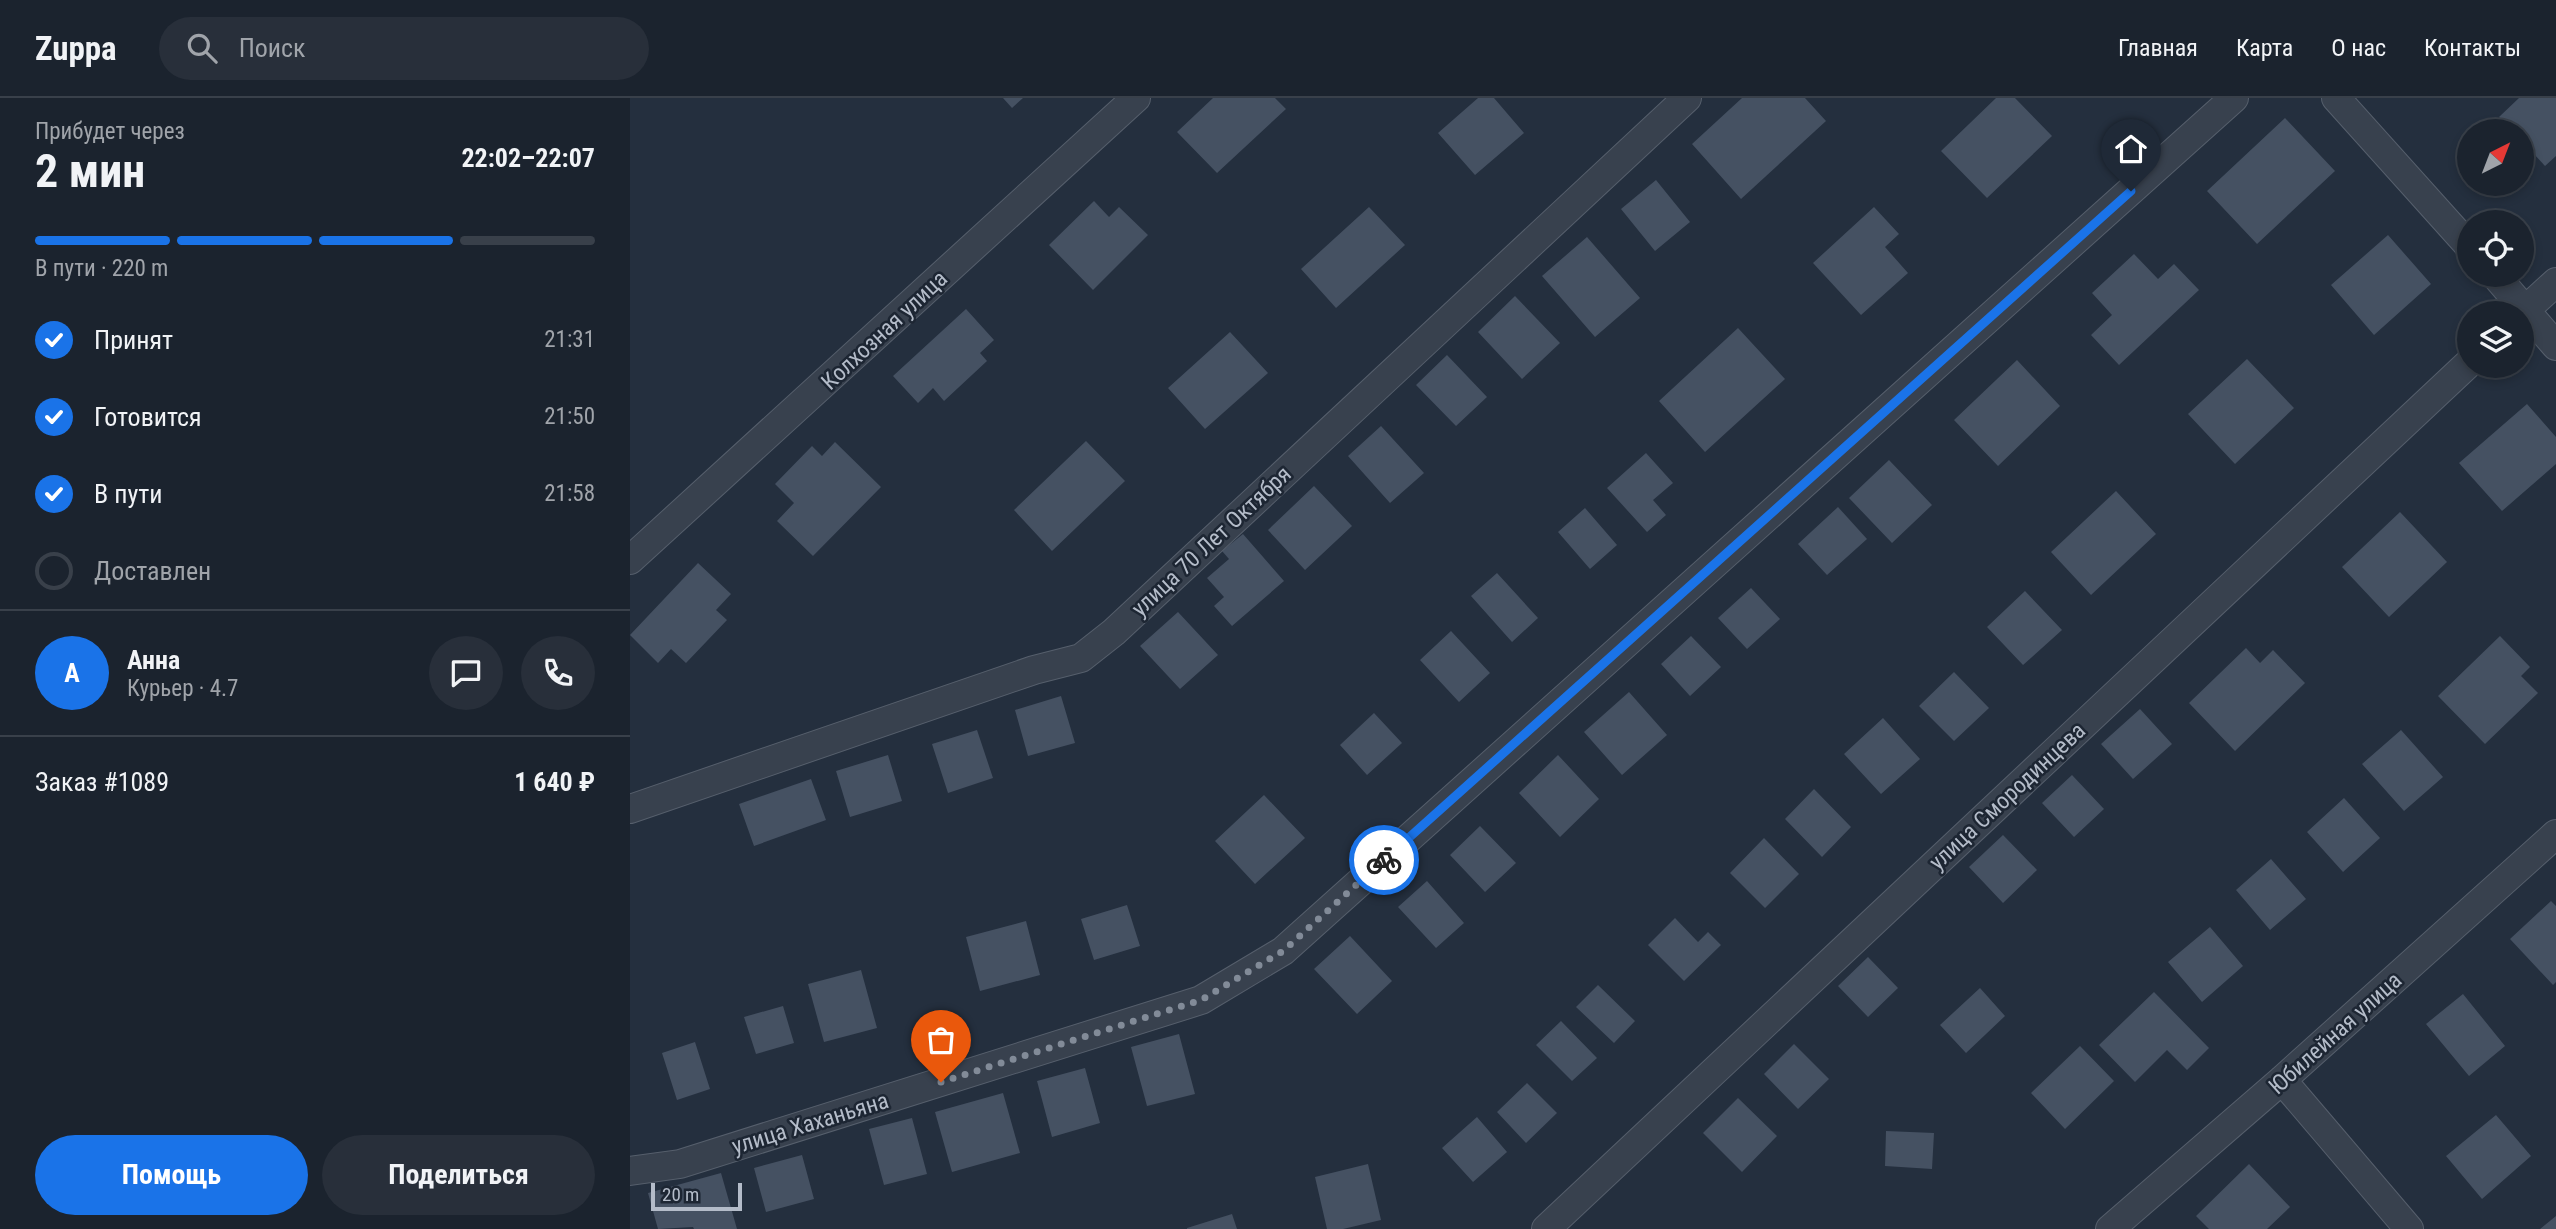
<!DOCTYPE html>
<html lang="ru">
<meta charset="utf-8">
<style>
:root{--surface:#1b232e;--page:#282f3a;--text:#f1f3f6;--muted:#a0a4aa;--line:#39404a;--accent:#1a73e8}
body{margin:0;font-family:"Roboto Condensed",sans-serif;background:var(--page);color:var(--text);height:100vh;display:flex;flex-direction:column;font-size:26px;white-space:nowrap}
*{box-sizing:border-box;margin:0}
p{font-size:23px;color:var(--muted)}
.icon{flex:none;width:38px;height:38px;fill:none;stroke:currentColor;stroke-width:2;stroke-linecap:round;stroke-linejoin:round}
.map{position:relative;flex:1;overflow:hidden}
.panel{display:flex;flex-direction:column;background:var(--surface);width:630px}
.panel>*{flex:none}
.needle{width:46px;rotate:42deg}
.controls{position:absolute;left:1827px;top:21px;display:grid;gap:14px}
.controls a{display:grid;place-items:center;width:77px;height:77px;border-radius:50%;background:var(--surface);box-shadow:0 4px 10px #0003,0 0 0 2px var(--line);font-size:35px}
.scale{position:absolute;left:21px;bottom:18px;width:91px;box-sizing:border-box;padding-left:7px;border:4px solid #b4bcc9;border-top:0;font-size:19px;line-height:24px;white-space:nowrap;color:#b4bcc9;-webkit-text-stroke:5px #1d2633;paint-order:stroke}
.pin{position:absolute;display:grid;place-items:center;width:60px;height:60px;color:#fff;margin:-72px -30px;border-radius:50% 50% 50% 0;rotate:-45deg;box-shadow:0 0 7px #0007}
.pin .icon{rotate:45deg}
.courier{position:absolute;display:grid;place-items:center;width:70px;height:70px;margin:-35px;border:5px solid #1a73e8;border-radius:50%;background:#fff;color:#222;box-shadow:0 2px 9px #0007}
.summary em{font-style:normal;font-weight:700}
.summary div{display:flex;flex-direction:column-reverse}
.summary{display:flex;align-items:center;justify-content:space-between;height:119px;padding:0 35px}
h1{font-size:46px;font-weight:700;line-height:52px}
.bar{display:grid;grid-template-columns:repeat(4,1fr);gap:10px 7px;align-content:center;height:84px;padding:0 35px}
.bar i{height:9px;border-radius:5px;background:var(--line)}
.bar .active{background:var(--accent)}
.bar p{grid-column:span 4}
.line{display:flex;align-items:center;gap:18px;padding:0 35px;border-top:2px solid var(--line)}
.line div{flex:1}
.round{display:grid;place-items:center;flex:none;width:74px;height:74px;border-radius:37px;background:var(--page)}
ol{padding:0 35px;list-style:none}
li{display:flex;align-items:center;gap:21px;height:77px}
li p{margin-inline-start:auto}
li .icon{padding:7px;border-radius:50%;background:var(--accent);color:#fff;stroke-width:4}
li:last-child{color:var(--muted)}
li i{width:38px;height:38px;border:4px solid var(--line);border-radius:50%}
.primary-button{display:flex;gap:14px;margin-top:auto;padding:14px 35px}
.primary-button a{flex:1;height:80px;border-radius:42px;background:var(--accent);color:#fff;font-size:28px;font-weight:700;line-height:80px;text-align:center}
.primary-button a+a{background:var(--page);color:var(--text)}
header{display:flex;align-items:center;gap:42px;box-sizing:border-box;height:98px;padding:0 35px;background:var(--surface);border-bottom:2px solid var(--line)}
header strong{font-size:33px}
nav{display:flex;gap:38px;margin-inline-start:auto;font-size:24px}
.search{width:490px;height:63px;background:var(--page);display:flex;align-items:center;gap:18px;box-sizing:border-box;padding:0 24px;border-radius:38px;color:var(--muted);font-size:26px}
main{display:flex;flex:1;min-height:0}
.map>svg:first-child{display:block}
</style>
<header>
<strong>Zuppa</strong>
<div class="search"><svg class="icon" aria-label="search" viewBox="0 0 24 24"><circle cx="10" cy="10" r="6"/><path d="M15 15l6 6"/></svg>Поиск</div>
<nav><a>Главная</a><a>Карта</a><a>О нас</a><a>Контакты</a></nav>
</header>
<main>
<section class="panel">
<div class="summary"><div><h1>2 мин</h1><p>Прибудет через</p></div><em>22:02–22:07</em></div>
<div class="bar"><i class="active"></i><i class="active"></i><i class="active"></i><i></i><p>В пути · 220 m</p></div>
<ol>
<li><svg class="icon" aria-label="check" viewBox="0 0 24 24"><path d="M5 12l5 5 9-10"/></svg>Принят<p>21:31</p></li>
<li><svg class="icon" aria-label="check" viewBox="0 0 24 24"><path d="M5 12l5 5 9-10"/></svg>Готовится<p>21:50</p></li>
<li><svg class="icon" aria-label="check" viewBox="0 0 24 24"><path d="M5 12l5 5 9-10"/></svg>В пути<p>21:58</p></li>
<li><i></i>Доставлен</li>
</ol>
<div class="line" style="height:126px"><b class="round" style="background:var(--accent);color:#fff">А</b><div><b>Анна</b><p>Курьер · 4.7</p></div><a class="round"><svg class="icon" aria-label="chat" viewBox="0 0 24 24"><path d="M4 5h16v11H9l-5 4z"/></svg></a><a class="round"><svg class="icon" aria-label="phone" viewBox="0 0 24 24"><path d="M5 4h4l2 5-3 2q2 4 5 5l2-3 5 2v4C11 20 4 13 5 4z"/></svg></a></div>
<div class="line" style="height:91px"><div>Заказ #1089</div><b>1 640 ₽</b></div>
<div class="primary-button"><a>Помощь</a><a>Поделиться</a></div>
</section>
<div class="map">
<svg width="1926" height="1131" viewBox="0 0 1926 1131">
<rect width="100%" height="100%" fill="#242f3e"/>
<path fill="#455162" d="M373,0H393L382,10Z
M583,0H645L656,11L587,75L547,34Z
M848,0H864L894,35L845,77L808,35Z
M1112,0H1175L1196,23L1111,101L1062,46Z
M1366,0H1385L1422,38L1357,100L1311,53Z
M1889,0H1926V58L1915,68L1892,43V33H1882L1869,19Z
M1655,20L1705,73L1627,146L1577,93Z
M1026,82L1060,124L1025,153L991,111Z
M464,103L479,119L489,109L518,137L463,192L419,147Z
M739,109L775,147L706,210L671,171Z
M1244,109L1269,136L1255,149L1278,175L1231,217L1183,165Z
M1758,137L1801,186L1744,237L1701,187Z
M957,139L1010,200L965,239L912,178Z
M1504,156L1528,181L1544,166L1569,192L1489,267L1461,237L1482,217L1462,195Z
M885,198L930,245L892,281L848,234Z
M336,211L364,242L350,255L357,263L314,303L303,290L288,305L263,278Z
M1108,230L1155,281L1075,354L1029,303Z
M600,234L638,275L575,331L538,290Z
M817,257L857,299L826,328L786,287Z
M1617,261L1664,310L1605,366L1558,316Z
M1387,262L1430,308L1368,368L1324,322Z
M1897,306L1926,339V366L1872,413L1829,365Z
M751,328L794,375L760,405L718,358Z
M456,343L495,383L422,453L384,412Z
M205,344L251,389L183,458L147,423L164,405L145,386L182,348L192,358Z
M1016,355L1043,385L1023,402L1036,417L1017,434L977,390Z
M1259,362L1302,407L1262,445L1219,400Z
M684,388L722,428L675,472L638,432Z
M1486,393L1526,436L1461,497L1421,454Z
M1208,409L1237,441L1197,477L1168,446Z
M955,410L987,447L960,471L928,434Z
M1770,414L1817,464L1759,519L1712,469Z
M613,436L654,483L602,528L584,508L594,499L577,480L599,461L592,453Z
M68,465L101,496L86,512L97,522L56,565L41,551L28,565L0,537Z
M867,475L908,520L882,544L841,498Z
M1121,490L1150,521L1117,551L1088,520Z
M1395,493L1432,532L1393,567L1357,529Z
M548,514L588,557L550,591L510,548Z
M821,533L860,575L829,604L790,562Z
M1061,538L1091,569L1060,598L1031,566Z
M1870,538L1900,569L1891,578L1908,595L1855,646L1808,598Z
M1616,550L1630,565L1643,552L1675,585L1605,653L1559,605Z
M1324,574L1359,610L1324,643L1289,608Z
M999,594L1037,637L992,677L954,634Z
M431,598L445,645L398,658L385,612Z
M1510,611L1542,646L1503,681L1471,646Z
M744,615L772,645L737,677L710,647Z
M1253,620L1290,661L1251,696L1214,656Z
M347,632L363,680L318,695L302,646Z
M1771,632L1813,679L1774,713L1732,666Z
M258,657L272,703L220,719L206,673Z
M928,657L969,701L930,739L889,695Z
M1442,677L1474,711L1444,739L1412,705Z
M181,681L196,722L124,748L109,706Z
M1184,691L1221,729L1192,759L1155,721Z
M634,697L675,740L625,786L585,743Z
M1714,700L1750,740L1713,774L1677,734Z
M850,728L886,765L855,794L820,757Z
M1373,737L1407,772L1373,805L1339,769Z
M1134,740L1169,776L1135,810L1100,775Z
M1641,761L1676,801L1640,832L1606,792Z
M797,783L834,825L806,850L768,809Z
M1921,803L1926,808V884L1923,887L1880,841Z
M497,807L510,848L464,862L451,821Z
M1045,820L1068,844L1078,834L1091,847L1054,883L1018,847Z
M396,823L410,877L350,893L336,839Z
M1580,829L1613,868L1572,904L1538,864Z
M720,838L762,883L727,916L684,871Z
M1238,859L1268,890L1238,919L1208,888Z
M231,872L247,930L194,944L178,886Z
M968,887L1005,923L984,945L946,909Z
M1350,890L1375,918L1336,955L1310,927Z
M1524,894L1579,950L1557,972L1537,952L1505,984L1469,947Z
M1833,896L1875,948L1839,978L1796,926Z
M153,908L164,945L126,956L114,919Z
M931,923L967,960L942,983L906,947Z
M549,936L565,996L517,1008L501,949Z
M65,944L80,991L47,1002L32,955Z
M1164,946L1199,981L1168,1011L1134,976Z
M1450,948L1484,983L1435,1031L1401,995Z
M455,970L470,1025L422,1039L407,983Z
M897,985L927,1015L896,1045L867,1014Z
M373,995L390,1055L322,1074L305,1014Z
M1108,1000L1147,1038L1112,1074L1073,1035Z
M1866,1017L1901,1058L1852,1101L1816,1058Z
M847,1019L877,1054L843,1084L812,1050Z
M282,1020L297,1076L254,1087L239,1031Z
M1256,1033L1304,1035L1302,1071L1255,1068Z
M172,1057L184,1101L136,1114L124,1070Z
M738,1066L751,1122L713,1131H697L685,1079Z
M1619,1066L1660,1109L1637,1131H1579L1566,1118Z
M91,1075L107,1131H64L63,1129L28,1131L18,1095Z
M602,1116L607,1131H557V1130Z
M1926,1118V1131H1910Z"/>
<g fill="none" stroke-linecap="round" stroke-linejoin="round">
<defs>
<path id="minor" d="M1706,0L1839,148
M1865,177L1926,248
M1892,215L1926,184
M0,462L506,0
M0,711L404,572L451,560L484,534L1057,0
M1652,982L1779,1131
M0,1073L50,1066L571,902L653,853L1604,0
M916,1131L1839,265
M1480,1131L1652,982L1926,736"/>
</defs>
<use href="#minor" stroke="#565f6c" stroke-width="30"/>
<use href="#minor" stroke="#38414e" stroke-width="28"/>
</g>
<g fill="none" stroke-linecap="round" stroke-linejoin="round">
<path stroke="#828b98" stroke-width="7" stroke-dasharray="0 12.6" d="M311,984L571,902L653,853L754,762"/>
<path stroke="#1a73e8" stroke-width="9" d="M754,762L1501,93"/>
</g>
<g text-anchor="middle" stroke-width="5" stroke-linejoin="round" paint-order="stroke">
<g font-size="23" fill="#b4bcc9" stroke="#1d2633">
<text transform="translate(254 232) rotate(-43)" y="8">Колхозная улица</text>
<text transform="translate(581 443) rotate(-43)" y="8">улица 70 Лет Октября</text>
<text transform="translate(1377 698) rotate(-43)" y="8">улица Смородинцева</text>
<text transform="translate(1705 935) rotate(-42)" y="8">Юбилейная улица</text>
<text transform="translate(180 1025) rotate(-17)" y="8">улица Хаханьяна</text>
</g>
</g>
</svg>
<div class="controls">
<a><svg class="needle" viewBox="-14 -14 28 28"><path d="M0-13l5 13h-10z" fill="#e53935"/><path d="M0 13l5-13h-10z" fill="#a0a4aa"/></svg></a>
<a><svg class="icon" aria-label="locate" viewBox="0 0 24 24"><circle cx="12" cy="12" r="6"/><path d="M12 2v4M12 18v4M2 12h4M18 12h4"/></svg></a>
<a><svg class="icon" aria-label="layers" viewBox="0 0 24 24"><path d="M12 4l9 5-9 5-9-5zM3 14l9 5 9-5"/></svg></a>
</div>
<div class="scale">20 m</div>
<div class="pin" style="left:311px;top:984px;background:#ea580c"><svg class="icon" aria-label="bag" viewBox="0 0 24 24"><path d="M5 8h14l-1 12H6zM9 8a3 3 0 0 1 6 0"/></svg></div>
<div class="pin" style="left:1501px;top:93px;background:#1f2937"><svg class="icon" aria-label="home" viewBox="0 0 24 24"><path d="M3 11l9-7 9 7M6 9v11h12V9"/></svg></div>
<div class="courier" style="left:754px;top:762px"><svg class="icon" aria-label="bike" viewBox="0 0 24 24"><circle cx="6" cy="16" r="4"/><circle cx="18" cy="16" r="4"/><path d="M6 16l4-8h5l3 8M10 8l3 8H6M13 5h3"/></svg></div>
</div>
</main>
